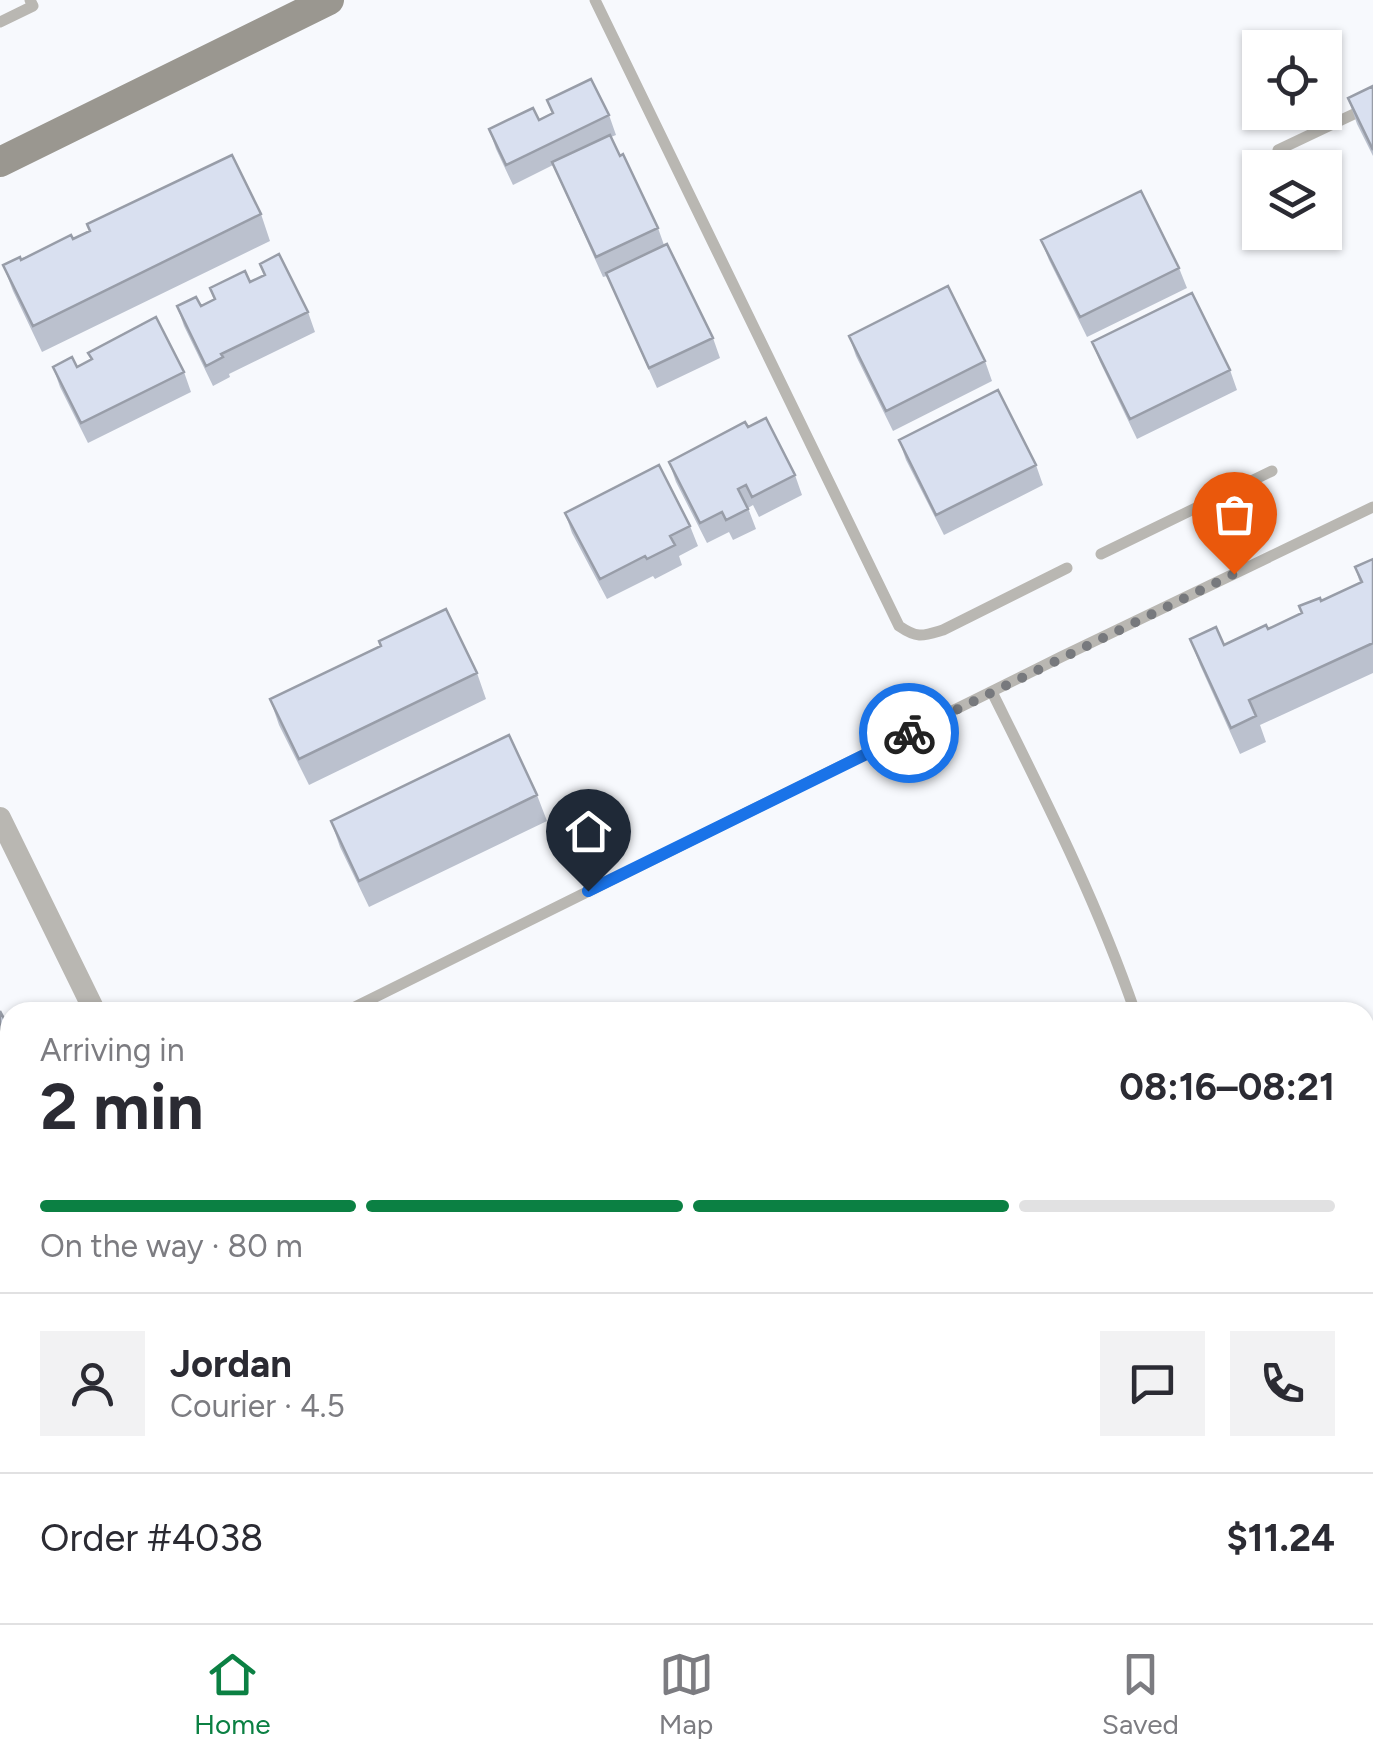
<!DOCTYPE html>
<meta charset="utf-8">
<style>
:root{--surface:#fff;--page:#f2f2f3;--text:#2b2b33;--muted:#7c7c81;--line:#e1e1e2;--accent:#0b8043}
body{margin:0;font-family:Figtree,sans-serif;background:var(--page);color:var(--text);height:100vh;display:flex;flex-direction:column;font-size:38px;white-space:nowrap}
*{box-sizing:border-box;margin:0}
p{font-size:32px;color:var(--muted)}
.icon{flex:none;width:55px;height:55px;fill:none;stroke:currentColor;stroke-width:2;stroke-linecap:round;stroke-linejoin:round}
.map{position:relative;flex:1;overflow:hidden}
.details{position:absolute;left:0px;top:1002px;width:1375px;height:622px;display:flex;flex-direction:column;background:var(--surface);border-radius:30px 30px 0 0;box-shadow:0 2px 8px #0004}
.details>*{flex:none}
.controls{position:absolute;left:1242px;top:30px;display:grid;gap:20px}
.controls a{display:grid;place-items:center;width:100px;height:100px;border-radius:0px;background:var(--surface);box-shadow:0 2px 8px #0004;font-size:50px}
.pin{position:absolute;display:grid;place-items:center;width:85px;height:85px;color:#fff;margin:-102px -42px;border-radius:50% 50% 50% 0;rotate:-45deg;box-shadow:0 0 10px #0007}
.pin .icon{rotate:45deg}
.courier{position:absolute;display:grid;place-items:center;width:100px;height:100px;margin:-50px;border:8px solid #1a73e8;border-radius:50%;background:#fff;color:#222;box-shadow:0 2px 12px #0007}
.headline em{font-style:normal;font-weight:700}
.headline div{display:flex;flex-direction:column-reverse}
.headline{display:flex;align-items:center;justify-content:space-between;height:170px;padding:0 40px}
h1{font-size:65px;font-weight:700;line-height:75px}
.bar{display:grid;grid-template-columns:repeat(4,1fr);gap:15px 10px;align-content:center;height:120px;padding:0 40px}
.bar i{height:12px;border-radius:8px;background:var(--line)}
.bar .current{background:var(--accent)}
.bar p{grid-column:span 4}
.line{display:flex;align-items:center;gap:25px;padding:0 40px;border-top:2px solid var(--line)}
.line div{flex:1}
.round{display:grid;place-items:center;flex:none;width:105px;height:105px;border-radius:0px;background:var(--page)}
.tab-bar{display:flex;justify-content:space-around;align-items:center;height:140px;border-top:2px solid var(--line);background:var(--surface);font-size:28px;color:var(--muted)}
.tab-bar a{display:grid;justify-items:center;gap:5px}
.tab-bar .current{color:var(--accent)}
.map>svg:first-child{display:block}
</style>
<div class="map">
<svg width="1373" height="1623" viewBox="0 0 1373 1623">
<rect width="100%" height="100%" fill="#f7f9fd"/>
<g fill="none" stroke-linecap="round" stroke-linejoin="round">
<path stroke="#68c9fb" stroke-width="9" d="M1365,1288L1373,1284
M734,1623L749,1615"/>
<path stroke="#b9b7b2" stroke-width="11" d="M595,0L899,626C918,639 923,636 943,630L1067,568
M0,22L33,6L30,0
M1278,150L1373,105
M1101,554L1272,471
M992,692C1044,797 1097,901 1135,1012
M345,1012L1061,657L1373,507
M1365,1179L1373,1175
M493,1615L495,1620L512,1615"/>
<path stroke="#b9b7b2" stroke-width="22" d="M0,818L95,1012
M0,1112L10,1107
M353,1623L369,1615"/>
<path stroke="#9a9790" stroke-width="30" d="M0,162L329,0"/>
<defs>
<path id="rail" d="M1365,1369L1373,1365
M880,1623L895,1615"/>
</defs>
<use href="#rail" stroke="#67696d" stroke-width="11"/>
<use href="#rail" stroke="#f7f9fd" stroke-width="8" stroke-dasharray="22" stroke-linecap="butt"/>
</g>
<path fill="#bbc1ce" d="M1373,86V156L1357,124L1348,98Z
M547,100L609,115L616,135L611,137L620,156L658,228L664,245L713,338L720,358L657,388L607,276L603,277L553,165L513,185L496,149L489,129L539,120L552,114Z
M261,214L270,241L42,352L13,291L3,265L73,239Z
M1041,240L1179,268L1187,288L1087,337L1049,260Z
M260,264L308,312L315,332L229,374L230,377L213,386L184,326L177,306H201L214,300L210,288L250,282L264,275Z
M849,336L985,361L992,381L893,431L856,356Z
M1092,342L1230,370L1237,390L1137,439L1100,362Z
M88,353L184,372L191,392L88,443L60,387L53,367H77L91,360Z
M748,427L795,475L802,495L759,517L753,505L748,508L756,529L733,540L729,532L707,543L676,482L669,462Z
M899,440L1036,465L1043,485L944,535L906,460Z
M565,513L690,526L698,546L679,556L682,565L655,579L653,576L607,599L572,533Z
M1373,559V673L1260,725L1266,742L1240,754L1200,665L1190,639L1224,645L1268,629L1302,613L1321,601L1360,583L1355,567Z
M477,673L486,699L309,785L279,725L270,699Z
M537,795L547,821L369,907L340,847L331,821Z
M0,1011L10,1030V1056L0,1061Z
M0,1546L6,1562L10,1615H26L23,1616L26,1623H0Z
M1168,1615H1239L1242,1623H1172Z"/>
<path fill="#d9e0f0" stroke="#989da8" stroke-width="2.5" d="M591,79L609,115L506,165L489,129L533,108L539,120L553,113L547,100Z
M1373,86V150L1348,98Z
M610,135L620,156L623,154L658,228L596,257L552,162Z
M232,155L261,214L33,326L3,265L20,257L21,260L71,235L73,239L90,231L87,224Z
M1141,191L1179,268L1080,317L1041,240Z
M667,244L713,338L649,368L606,273Z
M279,254L308,312L221,354L223,357L206,366L177,306L196,297L201,306L215,299L210,288L245,271L250,282L265,275L260,264Z
M948,286L985,361L886,411L849,336Z
M1192,293L1230,370L1130,419L1092,342Z
M156,317L184,372L81,423L53,367L72,357L77,367L92,359L88,353Z
M998,390L1036,465L936,515L899,440Z
M766,418L795,475L752,497L746,485L738,489L748,509L726,520L722,512L700,523L669,462L745,422L748,427Z
M659,465L690,526L670,536L675,545L647,559L645,556L600,579L565,513Z
M1373,559V643L1249,700L1256,716L1231,728L1190,639L1216,627L1224,645L1266,625L1268,629L1302,613L1299,606L1320,598L1321,601L1362,582L1355,567Z
M446,609L477,673L299,759L270,699L381,646L379,641Z
M509,735L537,795L359,881L331,821Z
M0,1011L10,1030V1040L0,1045Z
M1373,1437V1546L1365,1529V1441Z
M10,1560V1615H23L24,1619L15,1623H0V1564Z
M1050,1615H1137L1141,1623H1054Z
M1171,1615H1239L1240,1617L1228,1623H1175Z"/>
<g fill="none" stroke-linecap="round" stroke-linejoin="round">
<path stroke="#77797d" stroke-width="10" stroke-dasharray="0 18" d="M909,733L1234,574"/>
<path stroke="#1a73e8" stroke-width="12" d="M588,891L909,733"/>
</g>
</svg>
<div class="controls">
<a><svg class="icon" aria-label="locate" viewBox="0 0 24 24"><circle cx="12" cy="12" r="6"/><path d="M12 2v4M12 18v4M2 12h4M18 12h4"/></svg></a>
<a><svg class="icon" aria-label="layers" viewBox="0 0 24 24"><path d="M12 4l9 5-9 5-9-5zM3 14l9 5 9-5"/></svg></a>
</div>
<div class="pin" style="left:1234px;top:574px;background:#ea580c"><svg class="icon" aria-label="bag" viewBox="0 0 24 24"><path d="M5 8h14l-1 12H6zM9 8a3 3 0 0 1 6 0"/></svg></div>
<div class="pin" style="left:588px;top:891px;background:#1f2937"><svg class="icon" aria-label="home" viewBox="0 0 24 24"><path d="M3 11l9-7 9 7M6 9v11h12V9"/></svg></div>
<div class="courier" style="left:909px;top:733px"><svg class="icon" aria-label="bike" viewBox="0 0 24 24"><circle cx="6" cy="16" r="4"/><circle cx="18" cy="16" r="4"/><path d="M6 16l4-8h5l3 8M10 8l3 8H6M13 5h3"/></svg></div>
<section class="details">
<div class="headline"><div><h1>2 min</h1><p>Arriving in</p></div><em>08:16–08:21</em></div>
<div class="bar"><i class="current"></i><i class="current"></i><i class="current"></i><i></i><p>On the way · 80 m</p></div>
<div class="line" style="height:180px"><a class="round"><svg class="icon" aria-label="person" viewBox="0 0 24 24"><circle cx="12" cy="8" r="4"/><path d="M4 21q1-7 8-7t8 7"/></svg></a><div><b>Jordan</b><p>Courier · 4.5</p></div><a class="round"><svg class="icon" aria-label="chat" viewBox="0 0 24 24"><path d="M4 5h16v11H9l-5 4z"/></svg></a><a class="round"><svg class="icon" aria-label="phone" viewBox="0 0 24 24"><path d="M5 4h4l2 5-3 2q2 4 5 5l2-3 5 2v4C11 20 4 13 5 4z"/></svg></a></div>
<div class="line" style="height:130px"><div>Order #4038</div><b>$11.24</b></div>
</section>
</div>
<nav class="tab-bar">
<a class="current"><svg class="icon" aria-label="home" viewBox="0 0 24 24"><path d="M3 11l9-7 9 7M6 9v11h12V9"/></svg>Home</a>
<a><svg class="icon" aria-label="map" viewBox="0 0 24 24"><path d="M3 6l6-2 6 2 6-2v14l-6 2-6-2-6 2zM9 4v14M15 6v14"/></svg>Map</a>
<a><svg class="icon" aria-label="saved" viewBox="0 0 24 24"><path d="M7 4h10v16l-5-4-5 4z"/></svg>Saved</a>
</nav>
